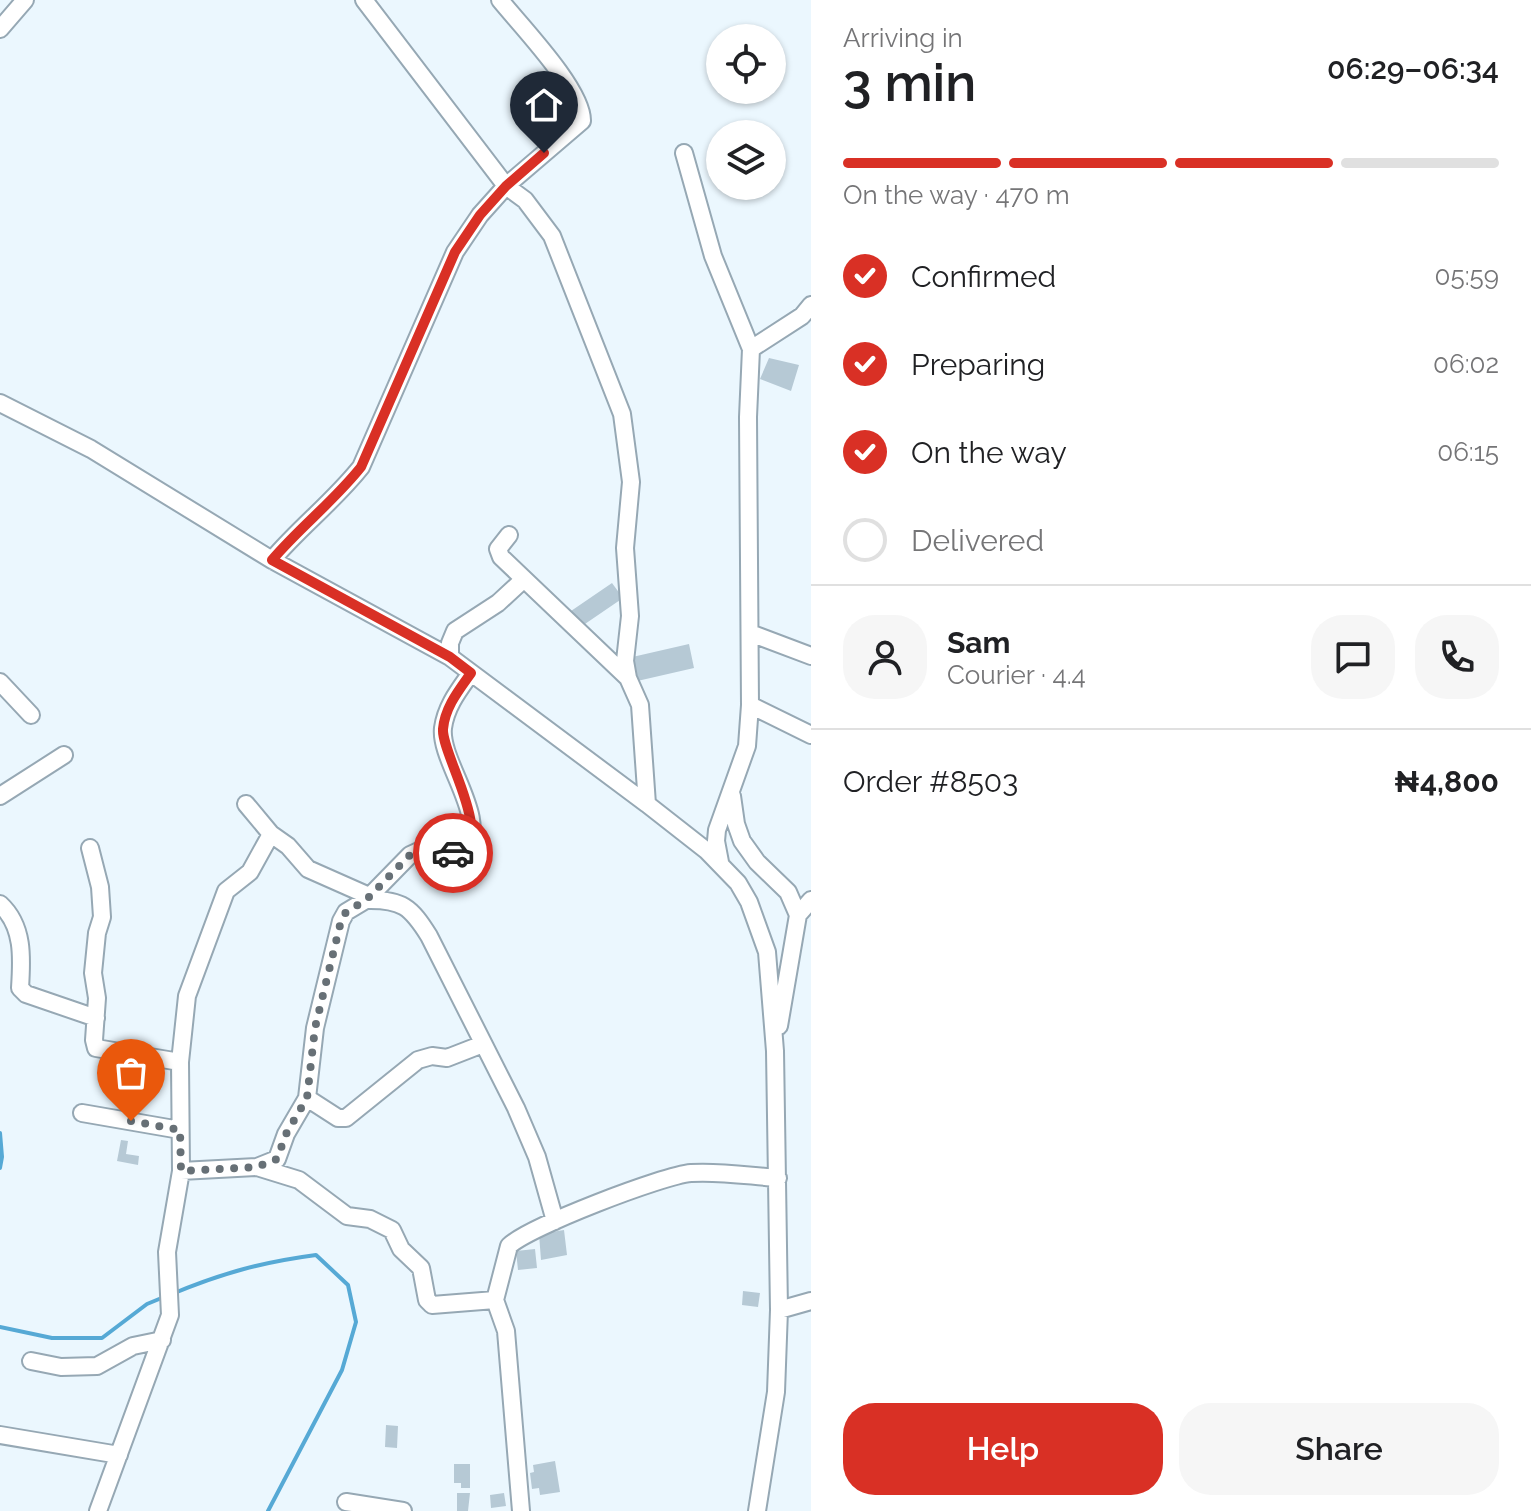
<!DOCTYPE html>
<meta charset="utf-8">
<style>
:root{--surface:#fff;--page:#f6f6f6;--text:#202124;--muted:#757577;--line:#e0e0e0;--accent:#d93025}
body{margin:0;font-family:Raleway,sans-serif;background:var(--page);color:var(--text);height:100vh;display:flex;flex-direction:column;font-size:30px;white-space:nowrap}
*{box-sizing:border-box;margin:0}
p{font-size:26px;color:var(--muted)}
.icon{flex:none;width:44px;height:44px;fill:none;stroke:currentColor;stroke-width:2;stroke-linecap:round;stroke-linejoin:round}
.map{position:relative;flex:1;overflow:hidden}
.drawer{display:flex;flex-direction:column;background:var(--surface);width:720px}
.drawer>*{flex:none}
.controls{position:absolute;left:706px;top:24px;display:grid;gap:16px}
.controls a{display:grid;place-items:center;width:80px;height:80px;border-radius:50%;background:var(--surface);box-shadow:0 2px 6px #0004;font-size:40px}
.pin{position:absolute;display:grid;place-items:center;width:68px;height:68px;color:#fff;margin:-82px -34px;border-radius:50% 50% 50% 0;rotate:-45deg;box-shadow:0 0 8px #0007}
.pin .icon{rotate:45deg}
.courier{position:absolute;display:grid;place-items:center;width:80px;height:80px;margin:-40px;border:6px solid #d93025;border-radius:50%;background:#fff;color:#222;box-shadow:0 2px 10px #0007}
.summary em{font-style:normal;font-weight:600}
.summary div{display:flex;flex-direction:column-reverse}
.summary{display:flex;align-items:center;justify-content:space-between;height:136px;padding:0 32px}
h1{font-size:52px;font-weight:600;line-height:60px}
.bar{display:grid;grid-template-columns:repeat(4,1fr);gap:12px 8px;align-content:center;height:96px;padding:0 32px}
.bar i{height:10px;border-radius:6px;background:var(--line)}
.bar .on{background:var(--accent)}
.bar p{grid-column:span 4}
.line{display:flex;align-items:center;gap:20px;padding:0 32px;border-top:2px solid var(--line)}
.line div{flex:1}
.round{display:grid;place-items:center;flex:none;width:84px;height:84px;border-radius:32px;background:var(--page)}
ol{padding:0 32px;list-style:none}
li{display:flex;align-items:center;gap:24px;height:88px}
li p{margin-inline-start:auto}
li .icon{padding:8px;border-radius:50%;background:var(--accent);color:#fff;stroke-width:4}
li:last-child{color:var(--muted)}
li i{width:44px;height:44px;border:4px solid var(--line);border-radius:50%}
.primary-button{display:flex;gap:16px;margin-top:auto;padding:16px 32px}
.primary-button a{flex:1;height:92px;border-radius:32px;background:var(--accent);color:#fff;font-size:32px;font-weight:600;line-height:92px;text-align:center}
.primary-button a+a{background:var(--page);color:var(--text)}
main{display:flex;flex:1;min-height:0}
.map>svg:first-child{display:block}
</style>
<main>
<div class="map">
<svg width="811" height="1511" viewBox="0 0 811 1511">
<rect width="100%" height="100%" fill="#ebf7fe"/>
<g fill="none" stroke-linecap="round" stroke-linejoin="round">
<path stroke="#56a9d5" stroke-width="4" d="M0,1133L2,1157L0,1168
M172,1294C222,1273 263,1262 316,1255L348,1285L356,1322L342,1370L268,1511
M0,1327L52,1338H102L147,1304L164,1297"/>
</g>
<path fill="#b6c9d5" d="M769,358L799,365L791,391L760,379Z
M612,583L623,598L582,626L571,611Z
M689,644L694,668L633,682L628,658Z
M121,1140L128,1141L126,1154L139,1156L138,1165L117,1161Z
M564,1230L567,1255L541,1260L539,1234Z
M535,1249L537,1268L518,1270L516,1251Z
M743,1291L760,1293L758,1307L742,1305Z
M386,1425L398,1426L397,1448L385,1447Z
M555,1461L560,1492L540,1495L539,1488L532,1489L530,1473L534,1472L533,1465Z
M454,1464H470V1488H461V1483H454Z
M457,1493H470L468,1511H457Z
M504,1493L506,1506L491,1508L490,1495Z"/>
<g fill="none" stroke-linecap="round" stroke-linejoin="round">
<defs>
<path id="minor" d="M500,0C521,26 583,90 582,121L506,186L525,200L552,236L622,414L631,482L625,548L630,616L625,661L628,678L640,705L647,804
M0,29L25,0
M684,153L713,256L751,349L748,417L750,705L747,746L717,830L716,841L720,862
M751,349L802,316L811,305
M0,403L91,449L272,560L450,657L647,804L707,851L738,883L749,902L767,952L775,1051L779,1310L776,1392L757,1511
M509,535L498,549L501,557L628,678
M272,560C300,527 334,501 361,467L455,252L480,215L506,186L364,0
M750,633L811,656
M450,657V643L455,631L498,603L524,579
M0,682L31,715
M750,705L811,735
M0,796L64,755
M732,796L736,824L742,841L757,862L788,892L798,915L779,1026
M246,804L271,834L288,846L308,869L369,896
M90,848L100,887L102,917L97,933L93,973L97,998L94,1040L96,1048L180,1062
M366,900C402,899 411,907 429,936L516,1108L537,1157L555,1221
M0,904C24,926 22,958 20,988L26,994L96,1018
M798,915L811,900
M307,1098L338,1118H346L418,1060L432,1056L447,1058L483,1044
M82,1113L180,1130
M257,1167L277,1159L286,1134L307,1098L315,1028L341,921L346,912L366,900L410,855L423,849L448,854L463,851C492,821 439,762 443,728C446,706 459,690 471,673
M181,1171L257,1167L299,1180L347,1216L370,1219L392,1230L401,1249L421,1268L427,1300L432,1305L495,1300
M779,1310L811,1301
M31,1361L61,1367L97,1366L133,1346L162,1340
M0,1435L119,1455
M346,1502L403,1511
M98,1511L170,1315L167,1252L181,1171L180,1062L187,996L226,891L250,872L271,834
M521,1511L506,1331L495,1300L509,1246C528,1227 664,1175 691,1173C720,1171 749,1176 778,1178"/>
</defs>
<use href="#minor" stroke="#96a8b4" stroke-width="20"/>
<use href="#minor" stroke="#fff" stroke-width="16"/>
</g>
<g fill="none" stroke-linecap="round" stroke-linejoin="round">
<path stroke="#677076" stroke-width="8" stroke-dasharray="0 14.4" d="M131,1121L180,1130L181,1171L257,1167L277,1159L286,1134L307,1098L315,1028L341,921L346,912L366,900L410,855L423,849L453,853"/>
<path stroke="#d93025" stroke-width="10" d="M453,853C500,845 441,755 443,729C445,707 459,690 471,673L450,657L272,560C300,527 334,501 361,467L455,252L480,215L506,186L544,153"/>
</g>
</svg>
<div class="controls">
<a><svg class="icon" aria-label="locate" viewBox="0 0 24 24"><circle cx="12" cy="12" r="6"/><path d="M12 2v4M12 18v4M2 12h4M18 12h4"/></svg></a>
<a><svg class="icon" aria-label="layers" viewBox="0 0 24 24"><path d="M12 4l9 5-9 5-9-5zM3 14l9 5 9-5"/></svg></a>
</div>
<div class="pin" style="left:131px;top:1121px;background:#ea580c"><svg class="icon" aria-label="bag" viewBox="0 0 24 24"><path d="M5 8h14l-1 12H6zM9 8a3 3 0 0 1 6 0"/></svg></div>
<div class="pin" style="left:544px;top:153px;background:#1f2937"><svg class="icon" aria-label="home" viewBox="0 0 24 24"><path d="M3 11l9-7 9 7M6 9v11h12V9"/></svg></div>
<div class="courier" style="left:453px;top:853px"><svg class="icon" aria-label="car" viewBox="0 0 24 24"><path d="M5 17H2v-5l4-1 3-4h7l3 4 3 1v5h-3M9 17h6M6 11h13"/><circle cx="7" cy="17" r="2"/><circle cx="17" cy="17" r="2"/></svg></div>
</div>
<section class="drawer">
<div class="summary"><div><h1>3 min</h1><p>Arriving in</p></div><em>06:29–06:34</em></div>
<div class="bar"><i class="on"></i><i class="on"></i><i class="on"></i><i></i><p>On the way · 470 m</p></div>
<ol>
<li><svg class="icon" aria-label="check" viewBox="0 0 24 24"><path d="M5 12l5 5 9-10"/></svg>Confirmed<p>05:59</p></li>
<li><svg class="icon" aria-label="check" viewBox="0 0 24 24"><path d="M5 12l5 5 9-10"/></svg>Preparing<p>06:02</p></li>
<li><svg class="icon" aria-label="check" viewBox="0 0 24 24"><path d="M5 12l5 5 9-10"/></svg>On the way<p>06:15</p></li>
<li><i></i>Delivered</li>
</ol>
<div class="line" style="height:144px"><a class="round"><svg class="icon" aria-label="person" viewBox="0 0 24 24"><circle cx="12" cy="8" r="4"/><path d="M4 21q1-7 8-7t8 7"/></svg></a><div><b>Sam</b><p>Courier · 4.4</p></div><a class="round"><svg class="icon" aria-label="chat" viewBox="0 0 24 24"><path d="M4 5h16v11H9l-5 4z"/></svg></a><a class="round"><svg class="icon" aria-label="phone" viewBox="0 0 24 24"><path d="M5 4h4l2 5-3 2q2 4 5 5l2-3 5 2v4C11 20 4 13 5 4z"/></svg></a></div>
<div class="line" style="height:104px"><div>Order #8503</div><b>₦4,800</b></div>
<div class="primary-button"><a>Help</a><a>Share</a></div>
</section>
</main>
